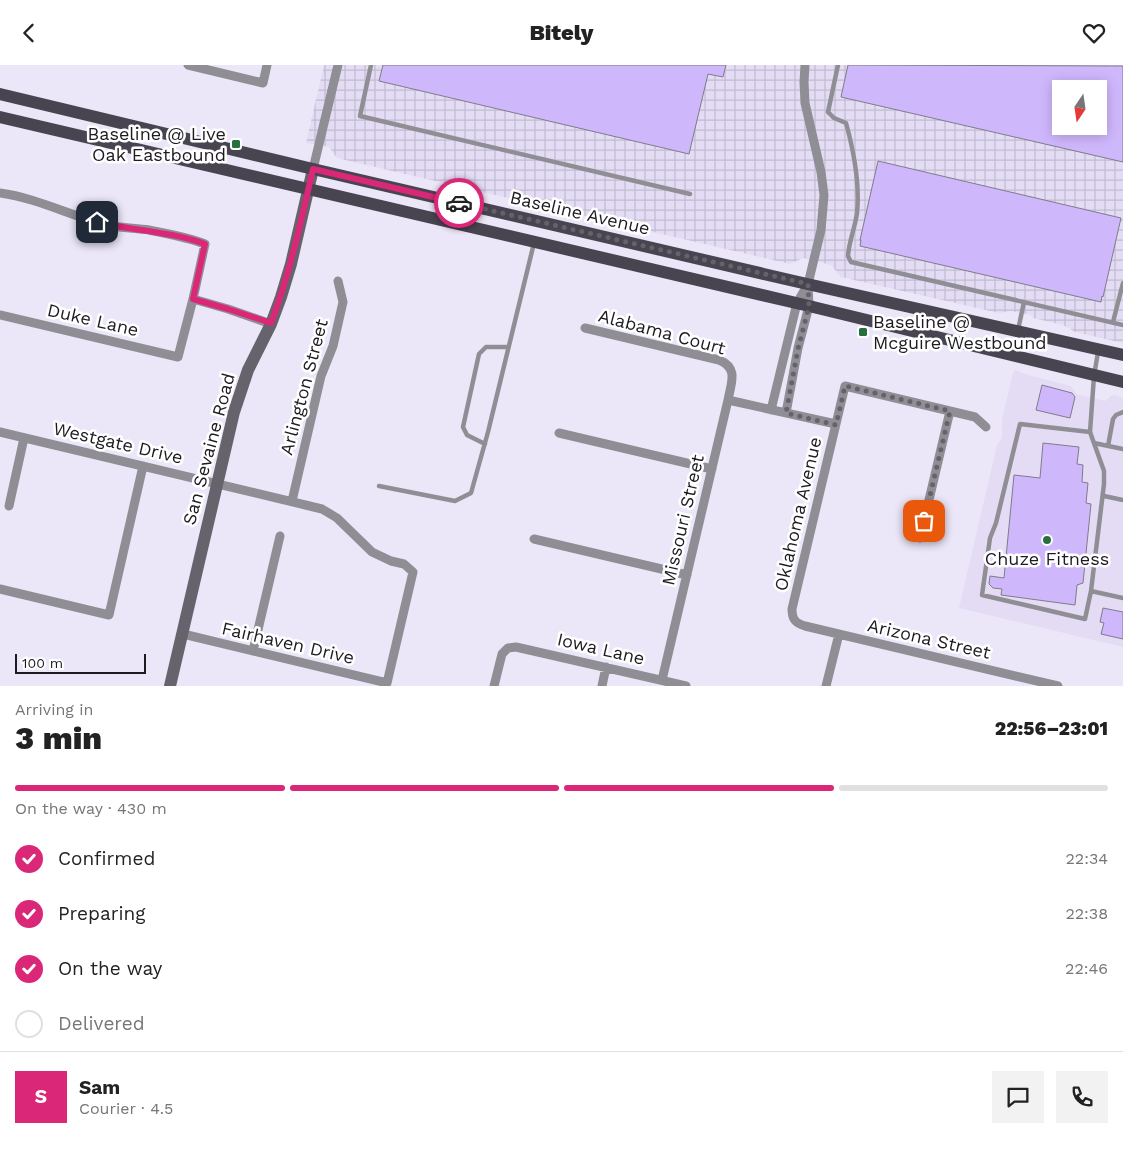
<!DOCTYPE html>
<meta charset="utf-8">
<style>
:root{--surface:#fff;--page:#f2f2f2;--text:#222;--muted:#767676;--line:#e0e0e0;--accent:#db2777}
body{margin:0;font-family:"Work Sans",sans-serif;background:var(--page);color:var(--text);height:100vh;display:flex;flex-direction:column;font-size:19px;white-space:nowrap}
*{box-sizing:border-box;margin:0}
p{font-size:16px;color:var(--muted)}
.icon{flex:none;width:28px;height:28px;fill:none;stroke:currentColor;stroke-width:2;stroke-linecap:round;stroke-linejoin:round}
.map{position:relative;height:621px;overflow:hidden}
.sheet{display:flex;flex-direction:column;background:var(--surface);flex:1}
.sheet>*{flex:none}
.needle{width:32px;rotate:193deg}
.fabs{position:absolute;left:1052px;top:15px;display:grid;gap:10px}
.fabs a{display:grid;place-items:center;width:55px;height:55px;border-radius:0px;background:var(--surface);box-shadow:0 2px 12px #0003;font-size:25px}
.scale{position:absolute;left:15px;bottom:12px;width:131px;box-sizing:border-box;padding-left:5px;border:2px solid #1d1b21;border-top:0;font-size:14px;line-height:18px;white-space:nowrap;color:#1d1b21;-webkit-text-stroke:4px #fff;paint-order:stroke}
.pin{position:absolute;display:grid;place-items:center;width:42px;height:42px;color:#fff;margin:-21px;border-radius:10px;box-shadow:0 2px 8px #0006}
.courier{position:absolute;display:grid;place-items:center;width:50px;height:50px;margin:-25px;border:4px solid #db2777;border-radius:50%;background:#fff;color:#222;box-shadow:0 1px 6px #0007}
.overview em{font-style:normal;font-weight:800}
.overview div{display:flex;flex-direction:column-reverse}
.overview{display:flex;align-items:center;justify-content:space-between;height:85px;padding:0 15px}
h1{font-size:32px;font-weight:800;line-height:38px}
.bar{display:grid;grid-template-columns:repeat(4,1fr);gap:8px 5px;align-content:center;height:60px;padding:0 15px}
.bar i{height:6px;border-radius:4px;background:var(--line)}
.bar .on{background:var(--accent)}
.bar p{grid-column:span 4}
.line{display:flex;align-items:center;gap:12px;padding:0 15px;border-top:1px solid var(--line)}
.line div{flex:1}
.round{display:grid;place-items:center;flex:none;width:52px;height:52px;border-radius:0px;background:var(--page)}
ol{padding:0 15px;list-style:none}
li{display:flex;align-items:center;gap:15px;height:55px}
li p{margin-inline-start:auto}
li .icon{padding:5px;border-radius:50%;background:var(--accent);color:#fff;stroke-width:4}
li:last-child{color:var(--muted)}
li i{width:28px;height:28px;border:2px solid var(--line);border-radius:50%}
header{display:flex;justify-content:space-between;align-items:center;height:65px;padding:0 15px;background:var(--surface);font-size:22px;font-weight:800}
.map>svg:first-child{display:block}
</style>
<header><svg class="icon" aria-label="back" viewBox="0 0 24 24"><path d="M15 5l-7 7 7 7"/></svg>Bitely<svg class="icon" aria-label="heart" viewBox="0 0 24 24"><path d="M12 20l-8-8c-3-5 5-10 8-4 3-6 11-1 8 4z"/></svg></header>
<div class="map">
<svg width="1123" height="621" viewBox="0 0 1123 621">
<defs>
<pattern id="industrial-grid" width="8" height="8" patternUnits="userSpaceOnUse" patternTransform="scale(1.25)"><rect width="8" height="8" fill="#e3dcf4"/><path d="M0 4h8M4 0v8" fill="none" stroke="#c2bcd1"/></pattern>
</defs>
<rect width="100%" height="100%" fill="#ece7f8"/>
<path fill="#e3dcf4" d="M1015,305L1028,310L1071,321L1077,329L1105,336L1111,331L1115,330L1123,333V582L959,543L997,380L1000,376L1002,371V354L1013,308Z"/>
<path fill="url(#industrial-grid)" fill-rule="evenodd" d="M324,0H1123V278L1075,267L1063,260L1033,253L1031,250L1011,246L999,248L841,212L831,200L803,193L790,199L337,93L329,82L306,78ZM1061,24H1099V61H1061Z"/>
<path fill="#cfb7fc" stroke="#7f7b8a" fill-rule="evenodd" d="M383,0H726L723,12L708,9L689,89L379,16Z
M848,0L1123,1V97L841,32ZM1061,24H1099V61H1061Z
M878,96L1121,153L1103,232L1102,231L1101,237L860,181L861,175H860Z
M1042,320L1072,328L1075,332L1070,353L1036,345Z
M1043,378L1079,382L1077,399L1083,400L1082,417L1088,418L1086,438L1091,439L1083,518L1077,520L1075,540L1001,530L1002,524L993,523L989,519L990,511L1004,513L1014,410L1040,413Z
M1103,543L1123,547V574L1101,569L1104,558L1100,557Z"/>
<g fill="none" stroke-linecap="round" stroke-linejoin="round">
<path stroke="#908e95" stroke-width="4.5" d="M371,0L360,51L690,129
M838,0L828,47L834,53L846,58C854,87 860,118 857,148C855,163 849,176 848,191L851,197L1123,260
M1113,257L1123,218
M1018,265L1024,237
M1090,367L1020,359L996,458L990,473L982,530L1085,554L1091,526L1104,419V406L1090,367L1094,311L1098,287
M1094,378L1123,384
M485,379L467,370L463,362L479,289L486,282H508
M1108,381L1113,354L1116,350L1123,347
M379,421L455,436L471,428L488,367L534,178
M1104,431L1123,435
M1091,526L1123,533"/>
<path stroke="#908e95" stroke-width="9" d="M188,0L263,18L267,0
M313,104L338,0
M0,128C37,133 71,151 107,160C121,163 135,163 149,165C168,169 187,172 205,179L193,234L178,292L0,250
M193,234L228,244L271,259
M585,263L719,295C739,303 731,318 728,335L662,615
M728,335L836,359
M771,345L797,238L808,219
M786,348L798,283L809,241L808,219L821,165L823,142L824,130L821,107L805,38L804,17L805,0
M986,362L975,352L845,321L792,544C792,554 795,558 805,561L1058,621
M0,367L322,444L337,453L372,487L391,496L404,499L413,507L387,618L183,569
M559,368L712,404
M292,436L321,311L333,281L343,237L338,216
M9,441L24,373
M920,473L950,346
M534,474L687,510
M0,524L109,550L143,401
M253,586L280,471
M494,621L502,589L508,583L516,582L686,621
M602,621L606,602
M826,621L839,569"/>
<path stroke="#66636d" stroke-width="12" d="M170,621L234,347L248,305L271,259L281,232L291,199L313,104"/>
<path stroke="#494550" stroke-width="12" d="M0,29L313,104L794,216L1123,290
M0,52L809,241L1123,317"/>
</g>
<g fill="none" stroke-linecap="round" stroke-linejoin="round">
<path stroke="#65626c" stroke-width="5" stroke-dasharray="0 9" d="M459,138L808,219L809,241L798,284L786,348L836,360L845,321L950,346L924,456"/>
<path stroke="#db2777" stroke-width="6" d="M97,157C133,166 170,166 205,179L193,234L228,244L271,258C290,208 301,156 313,104L459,138"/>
</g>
<g fill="#27703d" stroke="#fff" stroke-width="2">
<rect x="231" y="74" width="10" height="10" rx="2.5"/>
<rect x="858" y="262" width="10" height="10" rx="2.5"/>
<circle cx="1047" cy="475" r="5"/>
</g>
<g text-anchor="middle" stroke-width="5" stroke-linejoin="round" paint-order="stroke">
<g font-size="18" fill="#1d1b21" stroke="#fff" text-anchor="end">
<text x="226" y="75">Baseline @ Live<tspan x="226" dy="21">Oak Eastbound</tspan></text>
<text x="873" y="263" text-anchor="start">Baseline @<tspan x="873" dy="21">Mcguire Westbound</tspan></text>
<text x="1047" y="500" text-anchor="middle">Chuze Fitness</text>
</g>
<g font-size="18" fill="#1d1b21" stroke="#fff">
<text transform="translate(580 148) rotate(13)" y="6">Baseline Avenue</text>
<text transform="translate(93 255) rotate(13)" y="6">Duke Lane</text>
<text transform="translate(662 267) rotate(15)" y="6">Alabama Court</text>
<text transform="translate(304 322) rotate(-75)" y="6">Arlington Street</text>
<text transform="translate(118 378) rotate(13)" y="6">Westgate Drive</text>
<text transform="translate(209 384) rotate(-75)" y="6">San Sevaine Road</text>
<text transform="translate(798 449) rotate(-77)" y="6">Oklahoma Avenue</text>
<text transform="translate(683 455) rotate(-77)" y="6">Missouri Street</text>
<text transform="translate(929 574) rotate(13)" y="6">Arizona Street</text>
<text transform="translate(288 578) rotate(13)" y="6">Fairhaven Drive</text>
<text transform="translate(601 584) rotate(13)" y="6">Iowa Lane</text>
</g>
</g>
</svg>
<div class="fabs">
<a><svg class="needle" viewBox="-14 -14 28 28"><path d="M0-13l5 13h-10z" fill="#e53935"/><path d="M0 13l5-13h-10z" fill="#767676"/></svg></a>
</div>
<div class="scale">100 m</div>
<div class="pin" style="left:924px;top:456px;background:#ea580c"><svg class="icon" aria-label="bag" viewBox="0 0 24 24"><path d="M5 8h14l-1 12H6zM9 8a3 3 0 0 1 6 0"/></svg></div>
<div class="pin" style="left:97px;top:157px;background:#1f2937"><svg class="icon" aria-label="home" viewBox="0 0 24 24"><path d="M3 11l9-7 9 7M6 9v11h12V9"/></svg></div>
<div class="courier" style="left:459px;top:138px"><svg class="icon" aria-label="car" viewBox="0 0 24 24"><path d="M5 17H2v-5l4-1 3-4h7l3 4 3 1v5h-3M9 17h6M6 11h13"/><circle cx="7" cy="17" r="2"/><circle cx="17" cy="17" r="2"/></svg></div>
</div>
<section class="sheet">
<div class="overview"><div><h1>3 min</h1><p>Arriving in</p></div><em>22:56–23:01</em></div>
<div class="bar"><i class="on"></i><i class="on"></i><i class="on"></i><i></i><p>On the way · 430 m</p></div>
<ol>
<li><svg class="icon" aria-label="check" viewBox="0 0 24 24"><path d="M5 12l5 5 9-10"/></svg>Confirmed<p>22:34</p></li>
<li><svg class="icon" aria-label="check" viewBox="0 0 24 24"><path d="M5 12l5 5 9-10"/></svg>Preparing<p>22:38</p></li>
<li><svg class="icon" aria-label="check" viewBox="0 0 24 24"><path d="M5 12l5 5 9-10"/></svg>On the way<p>22:46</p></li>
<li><i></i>Delivered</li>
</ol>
<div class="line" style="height:90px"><b class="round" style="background:var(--accent);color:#fff">S</b><div><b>Sam</b><p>Courier · 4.5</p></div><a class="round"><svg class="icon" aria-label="chat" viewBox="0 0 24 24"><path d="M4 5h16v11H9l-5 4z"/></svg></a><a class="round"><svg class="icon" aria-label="phone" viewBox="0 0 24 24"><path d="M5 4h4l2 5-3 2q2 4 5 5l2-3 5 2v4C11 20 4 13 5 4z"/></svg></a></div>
</section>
